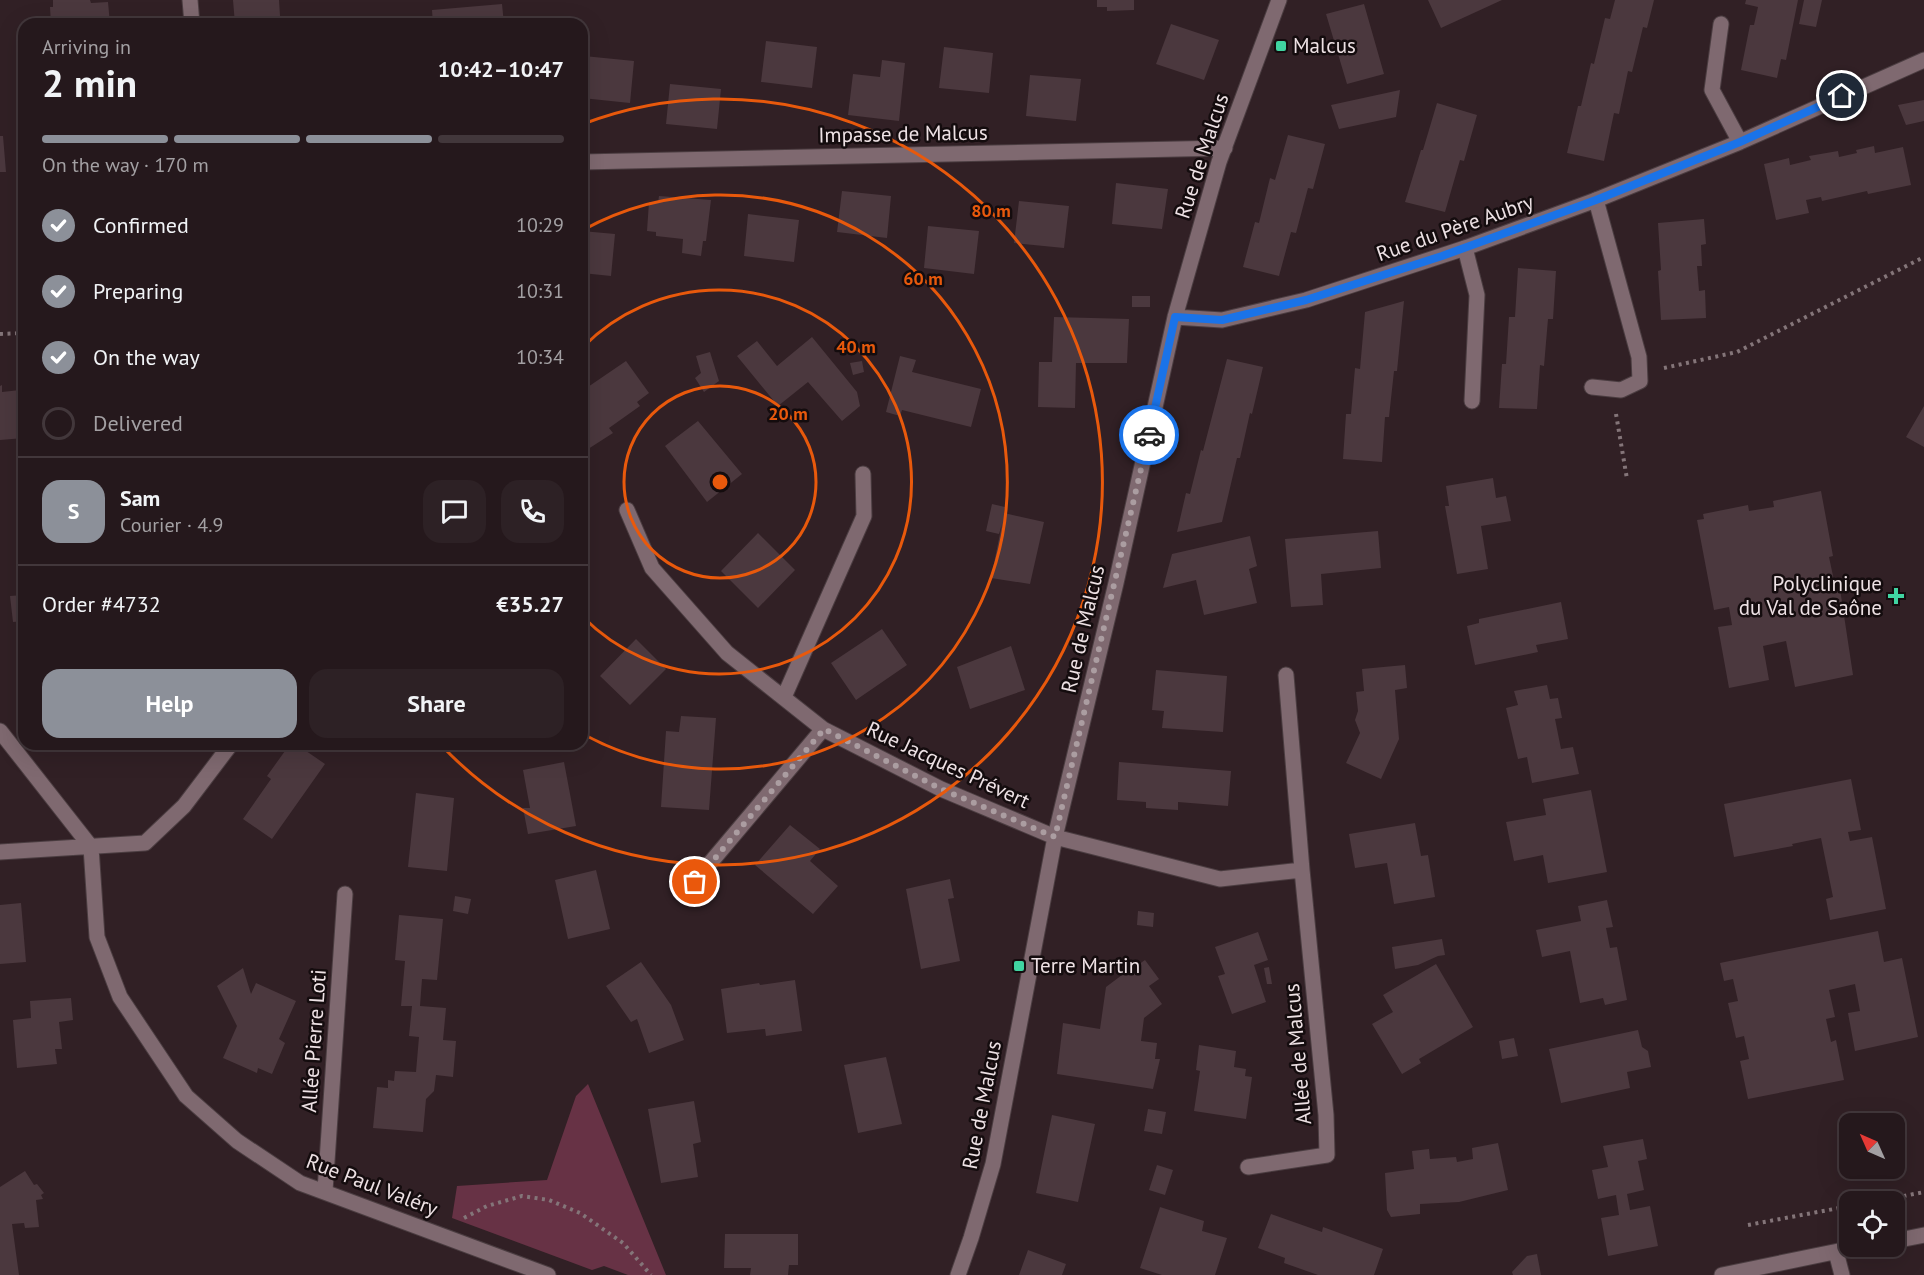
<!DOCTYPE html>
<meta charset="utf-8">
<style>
:root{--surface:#25181c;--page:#2d2125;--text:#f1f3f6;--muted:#a3a0a3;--line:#42373b;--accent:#8c9099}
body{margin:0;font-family:"PT Sans",sans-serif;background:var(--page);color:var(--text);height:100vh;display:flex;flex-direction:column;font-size:22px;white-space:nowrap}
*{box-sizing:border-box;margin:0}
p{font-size:20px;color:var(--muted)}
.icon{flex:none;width:33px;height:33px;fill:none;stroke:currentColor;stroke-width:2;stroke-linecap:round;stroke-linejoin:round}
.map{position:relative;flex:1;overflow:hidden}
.sheet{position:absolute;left:18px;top:18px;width:570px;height:732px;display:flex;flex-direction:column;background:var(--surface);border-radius:18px;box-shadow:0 6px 24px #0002,0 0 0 2px var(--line)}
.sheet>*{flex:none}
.needle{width:39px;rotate:315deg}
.fabs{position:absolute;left:1839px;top:1113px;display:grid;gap:12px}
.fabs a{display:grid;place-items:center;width:66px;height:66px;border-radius:12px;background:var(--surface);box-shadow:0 6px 24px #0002,0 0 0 2px var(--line);font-size:30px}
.pin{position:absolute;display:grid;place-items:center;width:51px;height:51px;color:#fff;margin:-26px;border:3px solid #fff;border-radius:50%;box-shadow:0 2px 6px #0007}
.courier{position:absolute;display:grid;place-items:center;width:60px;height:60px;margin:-30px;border:4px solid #1a73e8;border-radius:50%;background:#fff;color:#222;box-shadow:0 2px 8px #0007}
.headline em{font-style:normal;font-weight:800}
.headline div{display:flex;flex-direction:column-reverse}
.headline{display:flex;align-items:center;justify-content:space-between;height:102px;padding:0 24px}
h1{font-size:39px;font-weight:800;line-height:45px}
.bar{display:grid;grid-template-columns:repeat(4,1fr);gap:9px 6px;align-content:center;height:72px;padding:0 24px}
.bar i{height:8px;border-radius:4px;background:var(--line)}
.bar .on{background:var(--accent)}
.bar p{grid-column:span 4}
.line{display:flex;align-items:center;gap:15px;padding:0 24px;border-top:2px solid var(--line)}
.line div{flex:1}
.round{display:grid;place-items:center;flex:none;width:63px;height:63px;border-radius:18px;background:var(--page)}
ol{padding:0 24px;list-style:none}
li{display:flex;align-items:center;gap:18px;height:66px}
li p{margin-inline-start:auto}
li .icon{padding:6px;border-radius:50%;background:var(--accent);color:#fff;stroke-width:4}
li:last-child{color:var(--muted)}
li i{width:33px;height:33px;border:3px solid var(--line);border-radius:50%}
.primary-button{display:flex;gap:12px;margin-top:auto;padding:12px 24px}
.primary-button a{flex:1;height:69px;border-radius:18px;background:var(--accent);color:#fff;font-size:24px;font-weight:800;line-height:69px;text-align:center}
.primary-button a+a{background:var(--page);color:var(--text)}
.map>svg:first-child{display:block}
</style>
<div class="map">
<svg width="1924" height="1275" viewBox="0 0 1924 1275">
<rect width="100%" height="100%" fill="#312025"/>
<path fill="#673245" d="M588,1084L666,1275H628L604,1266L592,1270L452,1218L457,1186L547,1180L576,1096Z"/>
<path fill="#4b383e" d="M53,0H90L91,3L108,2L110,24H51L50,7H53Z
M233,0H279L280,16L271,17L272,24H235Z
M1097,0H1134V10L1107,11V7H1097Z
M1428,0H1502L1441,28Z
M1615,0H1654L1647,28L1643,27L1632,72L1628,71L1619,114L1614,113L1604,161L1567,153L1578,106H1581L1591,63L1594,64L1605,18L1610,19Z
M1746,0H1798L1786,60L1781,59L1777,78L1741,70L1750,25H1754L1758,7L1745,4Z
M1804,0H1822L1816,27L1799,24Z
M502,4L504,24H433L432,10Z
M1364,4L1384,74L1347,84L1326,14Z
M1171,24L1219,40L1204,80L1156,64Z
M766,41L817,47L812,88L761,82Z
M944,47L993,53L989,93L939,88Z
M584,56L634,61L630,103L582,98Z
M882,60L905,63L899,121L848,115L853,74L880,77Z
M1030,75L1081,79L1076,121L1026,116Z
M670,84L721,89L717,129L666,124Z
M1400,90L1396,117L1339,129L1331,105Z
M1924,100V121L1906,125L1898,105Z
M1437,103L1477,115L1464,161L1460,160L1445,212L1405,202L1421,150H1423Z
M1288,135L1325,144L1313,189L1308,188L1296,233L1291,232L1279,276L1243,267L1255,222L1259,223L1270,178L1275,180Z
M0,136H3L6,172H0Z
M1874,146L1875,153L1903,147L1911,185L1868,194L1867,191L1822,201L1821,197L1806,200L1809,213L1776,220L1764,164L1789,158L1790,165L1811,160L1809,156L1838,151L1839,157L1857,153L1856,150Z
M1116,183L1168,189L1162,229L1112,224Z
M842,191L891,196L887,238L837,232Z
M659,196L711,200L706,241H703L701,256L682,253L683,239L656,236V232L647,231L649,202L658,203Z
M1019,201L1069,206L1064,248L1014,243Z
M748,214L799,220L794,262L744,256Z
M1704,219L1706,244L1701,245L1702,266H1697L1699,291L1705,290L1706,318L1661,320L1658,271L1661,270L1658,223Z
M928,226L979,231L974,274L924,268Z
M582,231L615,234L611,276L582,273Z
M1518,268L1556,271L1553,319H1548L1544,366L1540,365L1537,409L1499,408L1502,364H1506L1509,317H1515Z
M1132,296H1150V307H1132Z
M1404,301L1397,371H1394L1389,417H1385L1382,462L1343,459L1346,414H1351L1355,368L1360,369L1365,312Z
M1054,317L1129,319L1127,363H1076L1075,408L1038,407L1039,362H1052Z
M812,337L857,392L860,406L842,421L808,382L778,406L737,356L757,341L777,366Z
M710,352L719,381L704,392L695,378L701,373L696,356Z
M900,356L916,360L912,372L981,389L971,427L902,410L900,416L886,412Z
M1227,359L1263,367L1252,414L1250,413L1240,458H1237L1222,522L1177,532L1186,493L1190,494L1201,450L1203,451Z
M626,361L649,393L637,402L640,406L609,428L613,433L585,451L582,446V391Z
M862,361L864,372L853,375L850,363Z
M2,385V392L20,390L24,438L0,440V386Z
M1924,406V447L1906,437Z
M698,421L742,474L707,502L665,446Z
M1493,478L1496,498L1506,496L1511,521L1481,526L1488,569L1457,574L1445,506H1449L1446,486Z
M1821,491L1833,556L1829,557L1836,590L1840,589L1853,675L1795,687L1786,641L1763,646L1769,680L1729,688L1718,627L1732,625L1729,607L1714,610L1697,520L1704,519L1703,514L1748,505L1749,511L1774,507L1773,501Z
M992,504L1005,507L1004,513L1044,522L1030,584L991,578L1002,524L999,534L986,531Z
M1378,531L1381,568L1321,574L1323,605L1291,607L1285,539Z
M758,533L795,570L758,608L721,571Z
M1250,536L1257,566L1249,569L1257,603L1204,615L1196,580L1163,588L1172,554Z
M582,586L587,587L583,611H582Z
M24,595V621L13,622L10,596Z
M1561,602L1568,639L1536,645L1538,652L1475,665L1467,626L1479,623V619Z
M882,629L907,665L856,700L831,663Z
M636,639L666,669L630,705L600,676Z
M1011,646L1025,690L970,709L957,667Z
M1405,665L1407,688L1395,690L1399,739L1381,779L1346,763L1360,733L1355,720L1358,711L1356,692L1364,691L1362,669Z
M1156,670L1227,676L1223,732L1162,728L1164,711L1152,710Z
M1547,685L1550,699L1558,698L1562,718L1555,719L1561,749L1573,747L1579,774L1532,783L1527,757L1518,759L1506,708L1518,705L1514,691Z
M681,716L716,718L709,810L661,807L666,731L679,732Z
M290,744H296L325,764L272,839L243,819L271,779L267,776Z
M564,762L576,826L528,834L523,808H530L523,770Z
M1119,762L1231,771L1228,806L1178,802V810L1146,808V802L1117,800Z
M1851,779L1861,830L1848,832L1850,841L1872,837L1886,909L1830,920L1826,899L1833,897L1821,838L1792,844L1793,846L1734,857L1724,804Z
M1591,790L1607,872L1548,883L1543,855L1514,861L1506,822L1546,815L1543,799Z
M416,793L454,798L447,871L408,867Z
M1415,823L1421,856L1428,855L1435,897L1394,904L1387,863L1355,868L1349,834Z
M790,825L820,849L810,861L838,886L813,914L755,865Z
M596,870L610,929L568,939L555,880Z
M950,879L954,898L948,899L960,961L921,969L906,889Z
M455,896L471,899L468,914L453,911Z
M1607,900L1613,927L1606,928L1610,948L1617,947L1627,1000L1605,1005L1603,998L1580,1003L1570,951L1542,957L1536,930L1581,921L1578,906Z
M21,903L26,962L0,964V905Z
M1138,911L1154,913L1153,927L1137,925Z
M399,915L443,919L437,980L422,979L420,1006L446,1008L443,1040L456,1041L453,1077L436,1075L434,1091L426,1099L423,1132L373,1128L377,1087L388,1088V1080L394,1081L395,1071L416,1072L419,1037L409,1036L412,1006H401L405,961L395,960Z
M1878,931L1884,962L1902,958L1918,1037L1855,1051L1848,1013L1860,1011L1855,984L1829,990L1835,1017L1826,1019L1831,1042L1836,1040L1844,1080L1748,1099L1740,1061L1749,1059L1744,1036L1736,1038L1728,1003L1738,1001L1733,979L1724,981L1720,963Z
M1258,932L1268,960L1254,965L1266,1002L1232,1014L1218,976L1225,974L1215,947Z
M1442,939L1445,955L1438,956L1418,965L1395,969L1392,947Z
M1145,960L1159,979L1149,986L1162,1004L1144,1018L1141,1041L1157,1043L1155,1059H1160L1153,1089L1057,1074L1063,1023L1100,1029L1106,987L1134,966L1135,967Z
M641,962L671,1005L684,1040L649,1053L637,1019L631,1022L606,986Z
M1436,964L1473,1027L1419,1059L1421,1063L1402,1074L1372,1024L1393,1012L1383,995Z
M1269,967L1272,984H1267L1264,968Z
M243,968L251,994L256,983L296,1001L279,1039L285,1043L272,1074L258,1068L257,1073L223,1058L237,1026L217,986Z
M795,980L802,1031L766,1036L765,1029L727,1033L721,989L759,983L760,985Z
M71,998L73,1020L59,1022L62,1049H55L57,1064L17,1068L13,1020L31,1018L30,1001Z
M1638,1030L1642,1047L1648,1051L1651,1067L1627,1072L1630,1088L1561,1103L1549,1049Z
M1514,1038L1518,1056L1502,1059L1499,1041Z
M1199,1045L1236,1051L1234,1067L1246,1069L1245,1076L1252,1077L1246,1119L1194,1111L1200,1071L1196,1070Z
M886,1057L902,1124L858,1133L844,1065Z
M694,1101L701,1142L693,1144L698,1177L661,1183L648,1109Z
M1148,1109L1166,1112L1162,1134L1144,1131Z
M1052,1115L1095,1124L1078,1202L1036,1193Z
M1643,1139L1647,1159L1638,1161L1644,1190L1627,1194L1630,1210L1650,1206L1658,1246L1608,1256L1601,1218L1619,1215L1616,1195L1598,1199L1592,1170L1608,1167L1603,1146Z
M1498,1143L1508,1190L1459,1202L1420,1204V1214L1391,1217L1387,1210L1385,1173L1414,1169L1412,1151L1429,1149L1430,1159L1456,1157L1457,1162L1473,1159L1472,1148Z
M1157,1165L1173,1170L1165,1195L1149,1190Z
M25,1171L34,1185L37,1184L44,1193L41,1195L43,1199L36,1200L39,1227L25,1228L24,1223L12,1224L19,1275H0V1187Z
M1160,1207L1204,1221L1202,1231L1227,1238L1215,1275H1162L1140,1268Z
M1271,1214L1322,1232L1323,1227L1383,1249L1374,1275H1318L1284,1263L1285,1258L1258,1248Z
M725,1234H798V1265H789L788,1275H750L751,1268H724Z
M1028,1250L1066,1264L1062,1275H1019Z
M1537,1254L1541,1275H1513L1512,1272L1527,1256Z"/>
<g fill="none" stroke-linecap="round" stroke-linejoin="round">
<defs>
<path id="service" d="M1465,248L1477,295L1472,401
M1592,387L1621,390L1640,381L1639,357L1596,200"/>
<path id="minor" d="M190,0L192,24
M1721,24L1712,90L1740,142
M582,162L1225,148
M1175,317L1222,320L1306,300L1465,248L1596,200L1740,142L1924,60
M627,510L652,568L727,653L823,729L941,789L1055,837L1220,879L1302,870
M784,697L864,516L863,474
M0,731L91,847
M91,847L97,937L120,997L186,1096L237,1141L300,1183L548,1275
M0,852L145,843L184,806L231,744
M695,881L823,729
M1248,1167L1327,1155L1326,1115L1302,870L1286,675
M325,1191L345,894
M1894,1241L1924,1235
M1836,1252L1842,1275
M958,1275L971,1238L993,1164L1055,837L1116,583L1175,317L1219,162L1279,0
M1722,1275L1863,1246"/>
</defs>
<use href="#service" stroke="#4b3d41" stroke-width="17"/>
<use href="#minor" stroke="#4b3d41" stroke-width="17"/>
<path stroke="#847579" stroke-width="4" stroke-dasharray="3 4.5" stroke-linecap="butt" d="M0,334L24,333
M1664,368L1737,352L1924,257
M1616,414L1627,479
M1874,1202L1924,1192
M464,1218L487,1206L522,1196L549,1200L580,1213L623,1243L651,1275
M1748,1225L1850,1206"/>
<use href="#service" stroke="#7f6970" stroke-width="15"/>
<use href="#minor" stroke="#7f6970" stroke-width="15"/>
</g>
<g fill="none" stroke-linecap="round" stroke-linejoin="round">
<path stroke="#ab9da1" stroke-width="6" stroke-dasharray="0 10.8" d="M695,882L824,729L941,789L1055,837L1149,435"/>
<path stroke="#1a73e8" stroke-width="8" d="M1149,435L1175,317L1222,320L1306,300L1442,256L1596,200L1740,142L1842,96"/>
</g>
<g fill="none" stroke="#e8590c" stroke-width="3">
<circle cx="720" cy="482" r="96"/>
<path d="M583 347A192 192 0 1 1 583 617"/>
<path d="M583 230A287 287 0 1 1 583 734"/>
<path d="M583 124A383 383 0 1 1 442 746"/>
</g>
<g fill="#40d4a1" stroke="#140c0e" stroke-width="2">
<rect x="1275" y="40" width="12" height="12" rx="3"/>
<path d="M1893 587h6v6h6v6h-6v6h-6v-6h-6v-6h6z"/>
<rect x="1013" y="960" width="12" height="12" rx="3"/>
</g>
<g text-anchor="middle" stroke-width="5" stroke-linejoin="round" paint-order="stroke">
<g font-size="21" fill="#ede1e4" stroke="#140c0e" text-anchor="start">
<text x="1293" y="53">Malcus</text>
<text x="1882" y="591" text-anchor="end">Polyclinique<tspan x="1882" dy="24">du Val de Saône</tspan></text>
<text x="1031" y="973">Terre Martin</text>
</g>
<g font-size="21" fill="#ede1e4" stroke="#140c0e">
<text transform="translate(903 134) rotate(-1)" y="7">Impasse de Malcus</text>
<text transform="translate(1202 156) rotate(-72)" y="7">Rue de Malcus</text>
<text transform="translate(1455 228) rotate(-19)" y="7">Rue du Père Aubry</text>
<text transform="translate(1083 629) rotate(-77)" y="7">Rue de Malcus</text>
<text transform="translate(948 765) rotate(25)" y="7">Rue Jacques Prévert</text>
<text transform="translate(314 1041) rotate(-86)" y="7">Allée Pierre Loti</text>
<text transform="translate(1298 1054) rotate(-95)" y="7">Allée de Malcus</text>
<text transform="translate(982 1105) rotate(-79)" y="7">Rue de Malcus</text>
<text transform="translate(372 1185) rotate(21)" y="7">Rue Paul Valéry</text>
</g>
</g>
<circle cx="720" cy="482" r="9" fill="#e8590c" stroke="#140c0e" stroke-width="3"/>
<g font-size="18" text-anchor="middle" font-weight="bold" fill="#e8590c" stroke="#140c0e" stroke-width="5" stroke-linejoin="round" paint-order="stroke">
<text x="991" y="217">80 m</text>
<text x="923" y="285">60 m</text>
<text x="856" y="353">40 m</text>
<text x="788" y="420">20 m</text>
</g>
</svg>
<div class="fabs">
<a><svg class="needle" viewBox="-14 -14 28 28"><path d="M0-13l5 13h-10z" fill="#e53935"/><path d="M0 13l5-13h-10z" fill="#a3a0a3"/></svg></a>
<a><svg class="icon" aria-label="locate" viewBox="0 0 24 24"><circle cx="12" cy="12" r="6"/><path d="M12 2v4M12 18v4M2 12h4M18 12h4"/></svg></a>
</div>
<div class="pin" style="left:695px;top:882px;background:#ea580c"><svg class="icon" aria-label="bag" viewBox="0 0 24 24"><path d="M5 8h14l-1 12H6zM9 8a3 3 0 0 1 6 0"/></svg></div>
<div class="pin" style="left:1842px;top:96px;background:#1f2937"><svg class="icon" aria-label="home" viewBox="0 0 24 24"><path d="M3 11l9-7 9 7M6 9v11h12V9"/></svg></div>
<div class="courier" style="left:1149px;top:435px"><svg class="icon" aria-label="car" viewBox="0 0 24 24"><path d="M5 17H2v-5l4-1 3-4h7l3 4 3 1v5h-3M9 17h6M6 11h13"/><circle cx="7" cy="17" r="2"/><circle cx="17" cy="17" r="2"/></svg></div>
<section class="sheet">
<div class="headline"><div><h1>2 min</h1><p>Arriving in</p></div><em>10:42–10:47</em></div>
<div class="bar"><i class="on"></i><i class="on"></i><i class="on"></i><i></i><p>On the way · 170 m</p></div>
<ol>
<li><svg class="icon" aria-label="check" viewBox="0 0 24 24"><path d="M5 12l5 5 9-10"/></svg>Confirmed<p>10:29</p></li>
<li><svg class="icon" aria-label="check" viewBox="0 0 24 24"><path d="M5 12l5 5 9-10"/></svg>Preparing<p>10:31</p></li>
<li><svg class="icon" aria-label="check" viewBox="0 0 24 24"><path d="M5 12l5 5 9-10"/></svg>On the way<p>10:34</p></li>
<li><i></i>Delivered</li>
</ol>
<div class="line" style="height:108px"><b class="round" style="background:var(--accent);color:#fff">S</b><div><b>Sam</b><p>Courier · 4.9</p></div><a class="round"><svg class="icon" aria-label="chat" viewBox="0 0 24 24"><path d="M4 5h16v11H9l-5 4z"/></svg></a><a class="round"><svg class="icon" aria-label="phone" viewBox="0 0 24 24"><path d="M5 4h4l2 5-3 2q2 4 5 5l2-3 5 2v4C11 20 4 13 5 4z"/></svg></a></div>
<div class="line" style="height:78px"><div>Order #4732</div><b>€35.27</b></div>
<div class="primary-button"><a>Help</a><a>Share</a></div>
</section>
</div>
